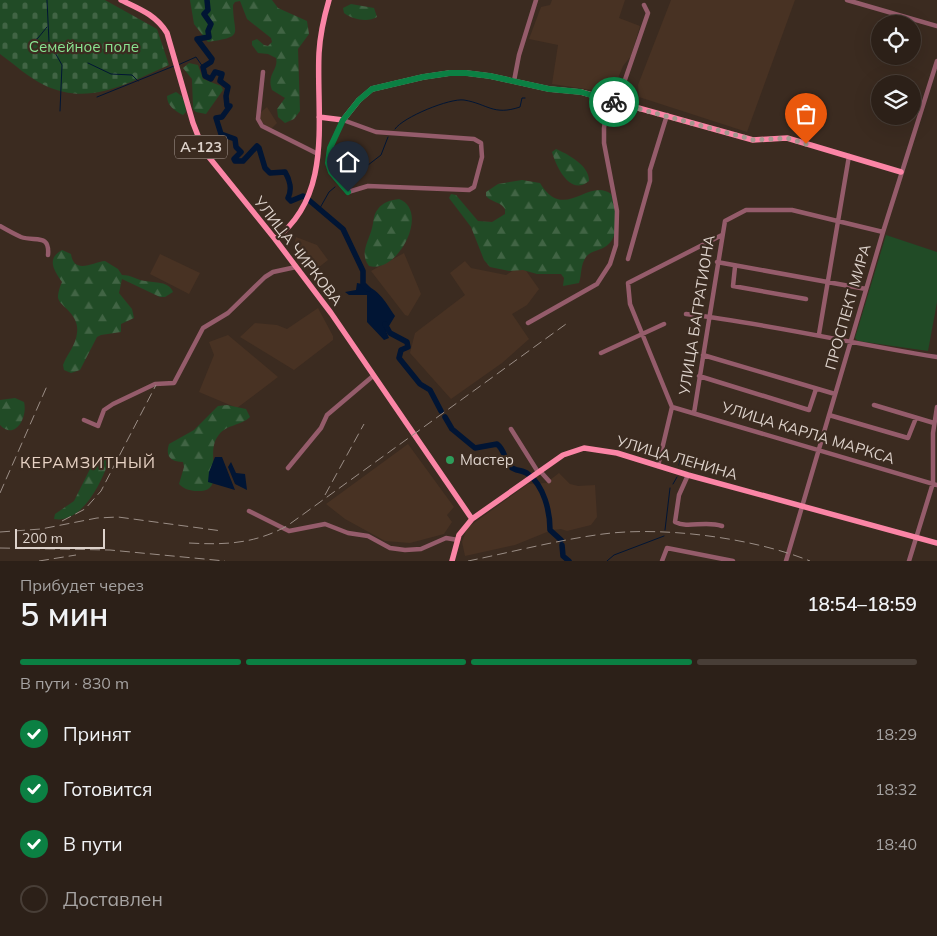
<!DOCTYPE html>
<html lang="ru">
<meta charset="utf-8">
<style>
:root{--surface:#2c2018;--page:#382d25;--text:#f1f3f6;--muted:#a6a3a2;--line:#483e37;--accent:#0b8043}
body{margin:0;font-family:Mulish,sans-serif;background:var(--page);color:var(--text);height:100vh;display:flex;flex-direction:column;font-size:19px;white-space:nowrap}
*{box-sizing:border-box;margin:0}
p{font-size:16px;color:var(--muted)}
.icon{flex:none;width:28px;height:28px;fill:none;stroke:currentColor;stroke-width:2;stroke-linecap:round;stroke-linejoin:round}
.map{position:relative;height:561px;overflow:hidden}
.panel{display:flex;flex-direction:column;background:var(--surface);flex:1}
.panel>*{flex:none}
.tools{position:absolute;left:871px;top:15px;display:grid;gap:10px}
.tools a{display:grid;place-items:center;width:50px;height:50px;border-radius:50%;background:var(--surface);box-shadow:0 5px 20px #0002,0 0 0 1px var(--line);font-size:25px}
.scale{position:absolute;left:15px;bottom:12px;width:90px;box-sizing:border-box;padding-left:5px;border:2px solid #ddd2cb;border-top:0;font-size:14px;line-height:18px;white-space:nowrap;color:#ddd2cb;-webkit-text-stroke:4px #3b2b20;paint-order:stroke}
.pin{position:absolute;display:grid;place-items:center;width:42px;height:42px;color:#fff;margin:-51px -21px;border-radius:50% 50% 50% 0;rotate:-45deg;box-shadow:0 0 5px #0007}
.pin .icon{rotate:45deg}
.courier{position:absolute;display:grid;place-items:center;width:50px;height:50px;margin:-25px;border:4px solid #0b8043;border-radius:50%;background:#fff;color:#222;box-shadow:0 1px 6px #0007}
.summary em{font-style:normal;font-weight:600}
.summary div{display:flex;flex-direction:column-reverse}
.summary{display:flex;align-items:center;justify-content:space-between;height:85px;padding:0 20px}
h1{font-size:32px;font-weight:600;line-height:38px}
.bar{display:grid;grid-template-columns:repeat(4,1fr);gap:8px 5px;align-content:center;height:60px;padding:0 20px}
.bar i{height:6px;border-radius:4px;background:var(--line)}
.bar .selected{background:var(--accent)}
.bar p{grid-column:span 4}
ol{padding:0 20px;list-style:none}
li{display:flex;align-items:center;gap:15px;height:55px}
li p{margin-inline-start:auto}
li .icon{padding:5px;border-radius:50%;background:var(--accent);color:#fff;stroke-width:4}
li:last-child{color:var(--muted)}
li i{width:28px;height:28px;border:2px solid var(--line);border-radius:50%}
.map>svg:first-child{display:block}
</style>
<div class="map">
<svg width="937" height="561" viewBox="0 0 937 561">
<defs>
<pattern id="forest-firs" width="22" height="20" patternUnits="userSpaceOnUse" patternTransform="scale(1.25)"><rect width="22" height="20" fill="#214b26"/><path d="M5 1l3.5 6h-7zM16 11l3.5 6h-7z" fill="#416444"/></pattern>
<pattern id="cemetery-stones" width="16" height="16" patternUnits="userSpaceOnUse" patternTransform="scale(1.25)"><rect width="16" height="16" fill="#214b26"/><path d="M2 7V4a2 2 0 0 1 4 0v3zM10 15v-3a2 2 0 0 1 4 0v3z" fill="#416444"/></pattern>
</defs>
<rect width="100%" height="100%" fill="#3b2b20"/>
<path fill="#483223" d="M552,0H625L619,18L640,26L631,56L623,66L612,93L552,84L558,45L529,39L541,7L550,5Z
M671,0H795L747,132L639,97L638,85Z
M267,107L277,123L270,130L259,119L261,112Z
M296,237L317,245L328,260L314,271L294,245Z
M404,253L421,294L408,316L405,315L371,271Z
M160,254L200,273L189,294L150,274Z
M465,261L471,268L506,275L522,265L539,289L527,305L512,314L529,339L502,363L451,399L410,353L415,333L465,295L450,273Z
M318,308L333,336V340L294,370L240,337L255,323L277,325L287,329Z
M228,335L278,377L237,408L199,392L214,355L209,342Z
M408,444L454,507L447,515L452,522L444,534L410,543L385,541L345,519L326,504Z
M559,473L570,484L578,486L595,485L597,517L591,525L567,531L561,529L552,530L515,545L465,556L462,542L467,528L528,484L546,483Z"/>
<path fill="url(#forest-firs)" d="M190,0H272L278,8L307,21L309,34L298,49L300,111L294,119L285,123L278,117L277,109L285,98L272,90C266,74 279,70 276,58L268,54L258,53L252,45V41L257,39L264,45L268,46L272,42L271,38L247,19L240,1L235,2L233,5C233,35 246,36 208,42L194,24Z
M351,4L374,8L377,17C367,23 352,19 344,13L343,8Z
M189,63L198,65L203,79L221,86L223,90L206,114L196,112L193,109L192,79L183,68Z
M176,92C184,96 185,103 186,112L183,115C175,111 167,106 167,96Z
M556,149C568,154 590,166 589,181C570,197 556,166 552,152Z
M522,180L540,183C564,223 588,177 611,194C616,210 622,239 603,248C597,251 591,251 586,257C580,266 582,274 579,283L563,286L564,278L561,274H537L523,270L509,271L490,267L484,260L471,227L449,198L451,194L456,195L478,221L492,222L505,214V209C500,201 492,203 486,196V192L498,184Z
M399,199C430,210 399,274 369,266C359,253 369,241 372,228C374,221 373,215 378,209C383,202 391,200 399,199Z
M62,250L71,254C74,275 93,262 105,261L118,269L122,275C132,275 137,280 145,281C155,283 169,281 173,292L165,297H160L122,279L119,293L132,309L134,318L121,324V332L101,335L97,337L80,370L71,373L64,370L63,365C67,354 76,345 77,333C80,313 58,306 58,297C58,293 60,286 62,282C54,270 46,259 62,250Z
M15,398L24,402C28,417 15,441 0,425V400Z
M227,405L246,409L250,417C241,426 226,424 218,436C204,454 228,493 197,491C190,491 184,489 179,484L184,467L183,462C171,462 165,457 169,444L194,430L218,406Z
M104,457L108,459V463C101,484 81,524 54,519L55,514L74,501L90,469L95,461Z"/>
<path fill="url(#cemetery-stones)" d="M0,0H105L157,29L169,65C127,83 90,107 44,85C29,78 14,64 0,54Z"/>
<path fill="#214b26" d="M886,235L937,252V302L928,351L858,341L855,338Z"/>
<path fill="#011534" d="M357,283C377,286 385,301 395,316L386,331L389,338L384,340L367,322V295H349L345,292L356,290Z
M215,457H222L235,490L208,482L209,472Z
M231,462L236,473L245,474L247,490L235,484L228,467Z"/>
<g fill="none" stroke-linecap="round" stroke-linejoin="round">
<path stroke="#011534" stroke-width="1" d="M47,0L49,42L62,65L60,111
M30,44L38,38L47,27
M88,63L111,74L132,75L138,81
M178,65L196,57L203,67
M97,97L174,66
M395,129C403,117 450,98 464,100C488,104 493,116 520,107L522,98H525
M350,179L381,155L388,137
M320,208L329,192L335,187
M679,465L681,455
M673,484L677,477
M665,530L670,488
M607,561L614,555L664,536"/>
<path stroke="#011534" stroke-width="5.5" d="M207,0L208,10L204,14L211,24L208,31L209,37L197,39L212,59L211,62L203,67L205,76L211,79L215,72L222,74L220,81L228,87L226,96L227,106H230L222,117L216,118L221,134L235,139L236,147L241,152L234,159L235,161H243L257,146L259,148L265,168L270,173L285,172C290,180 292,190 288,198L291,201L303,196L306,198
M310,201L343,229L363,271V284L368,289
M385,324L390,333L407,342L408,347L401,350L399,358L420,384L430,390L441,411
M445,417L452,429L475,448L497,444C505,450 504,460 511,467C515,471 523,470 528,474C544,486 550,511 550,530L561,540
M562,545L563,556L569,561"/>
<path stroke="#955c6b" stroke-width="4.5" d="M847,0L937,26
M263,72L258,119L262,126L318,154
M514,81L519,55L536,0
M617,103L648,13L644,5
M343,120L376,132L474,139L481,143L482,157L474,187L469,190L368,186L348,192C321,165 327,152 343,120Z
M0,226C7,230 14,234 21,237C35,242 50,233 48,255
M628,259L650,181V170L667,115
M717,262L866,289
M735,267L733,286L806,299
M686,314C771,324 853,344 937,357
M528,323L597,284L610,264L616,245L617,211L604,143V128L608,100
M819,334L849,156
M601,353L664,324
M703,355L835,394
M699,376L809,410L816,389
M874,405L934,423
M672,407L937,485
M694,413L725,221L746,210H792L883,232
M829,415L908,438L916,418
M84,420L98,426L104,410L113,404L155,384L174,383L203,328L228,313L265,277L273,272L296,267
M511,429L538,472
M658,466L672,407L630,304L628,283L722,235
M288,468L321,428L327,415L373,376
M540,471L549,481
M688,475L679,495L675,522C689,529 704,520 722,526
M249,511L289,531L325,524L348,533L368,536L390,548L405,550L421,549L446,538L458,540
M662,561L667,548L733,561
M786,561L883,232L937,61
M909,561L933,483V433L937,407"/>
<path stroke="#fb85a6" stroke-width="5.5" d="M121,0C140,9 156,15 167,33L193,123L204,151L275,239L331,313L472,519
M319,117L343,120L359,100L372,89L423,77L450,73H466L490,76L549,89L581,92L753,140L787,138L901,172
M275,239C334,195 316,117 319,53C320,35 324,17 329,0
M452,561L459,535L472,519L563,455L584,448L617,453L688,475L937,543"/>
<path stroke="#9b8e86" stroke-width="1" stroke-dasharray="10 5" stroke-linecap="butt" d="M0,493L47,386
M325,495L364,424
M62,521L85,509L101,491L156,385
M0,532L41,529L97,518L118,517L222,531
M189,543C225,545 254,544 287,526L566,324
M0,548L110,550L225,561
M39,561L76,555
M468,561C512,552 558,540 603,534C664,526 753,538 810,561"/>
</g>
<g fill="none" stroke-linecap="round" stroke-linejoin="round">
<path stroke="#a4988f" stroke-width="5" stroke-dasharray="0 9" d="M614,102L754,140L787,138L806,144"/>
<path stroke="#0b8043" stroke-width="6" d="M348,192L331,172L328,163L330,148L343,120L359,100L372,89L423,77L450,73H466L490,76L549,89L581,92L614,102"/>
</g>
<circle fill="#2e9e5b" stroke="#3b2b20" stroke-width="2" cx="450" cy="460" r="5"/>
<g text-anchor="middle" stroke-width="4.5" stroke-linejoin="round" paint-order="stroke">
<rect fill="#3b2b20" stroke="#aca098" stroke-width="1" x="175" y="135.5" width="52" height="23" rx="4"/>
<g font-size="14" font-weight="bold" fill="#ddd2cb">
<text x="201" y="152">А-123</text>
</g>
<g font-size="15" fill="#8ae491" stroke="#3b2b20">
<text x="84" y="52">Семейное поле</text>
</g>
<g font-size="15" fill="#ddd2cb" stroke="#3b2b20">
<text transform="translate(298 251) rotate(52)" y="5">УЛИЦА ЧИРКОВА</text>
<text transform="translate(848 307) rotate(-74)" y="5">ПРОСПЕКТ МИРА</text>
<text transform="translate(697 315) rotate(-81)" y="5">УЛИЦА БАГРАТИОНА</text>
<text transform="translate(808 433) rotate(17)" y="5">УЛИЦА КАРЛА МАРКСА</text>
<text transform="translate(677 458) rotate(16)" y="5">УЛИЦА ЛЕНИНА</text>
</g>
<g font-size="15" fill="#ddd2cb" stroke="#3b2b20" text-anchor="start">
<text x="460" y="465">Мастер</text>
</g>
<g font-size="16" letter-spacing="1" fill="#e8d3c5" stroke="#3b2b20">
<text x="88" y="468">КЕРАМЗИТНЫЙ</text>
</g>
</g>
</svg>
<div class="tools">
<a><svg class="icon" aria-label="locate" viewBox="0 0 24 24"><circle cx="12" cy="12" r="6"/><path d="M12 2v4M12 18v4M2 12h4M18 12h4"/></svg></a>
<a><svg class="icon" aria-label="layers" viewBox="0 0 24 24"><path d="M12 4l9 5-9 5-9-5zM3 14l9 5 9-5"/></svg></a>
</div>
<div class="scale">200 m</div>
<div class="pin" style="left:806px;top:144px;background:#ea580c"><svg class="icon" aria-label="bag" viewBox="0 0 24 24"><path d="M5 8h14l-1 12H6zM9 8a3 3 0 0 1 6 0"/></svg></div>
<div class="pin" style="left:348px;top:192px;background:#1f2937"><svg class="icon" aria-label="home" viewBox="0 0 24 24"><path d="M3 11l9-7 9 7M6 9v11h12V9"/></svg></div>
<div class="courier" style="left:614px;top:102px"><svg class="icon" aria-label="bike" viewBox="0 0 24 24"><circle cx="6" cy="16" r="4"/><circle cx="18" cy="16" r="4"/><path d="M6 16l4-8h5l3 8M10 8l3 8H6M13 5h3"/></svg></div>
</div>
<section class="panel">
<div class="summary"><div><h1>5 мин</h1><p>Прибудет через</p></div><em>18:54–18:59</em></div>
<div class="bar"><i class="selected"></i><i class="selected"></i><i class="selected"></i><i></i><p>В пути · 830 m</p></div>
<ol>
<li><svg class="icon" aria-label="check" viewBox="0 0 24 24"><path d="M5 12l5 5 9-10"/></svg>Принят<p>18:29</p></li>
<li><svg class="icon" aria-label="check" viewBox="0 0 24 24"><path d="M5 12l5 5 9-10"/></svg>Готовится<p>18:32</p></li>
<li><svg class="icon" aria-label="check" viewBox="0 0 24 24"><path d="M5 12l5 5 9-10"/></svg>В пути<p>18:40</p></li>
<li><i></i>Доставлен</li>
</ol>
</section>
